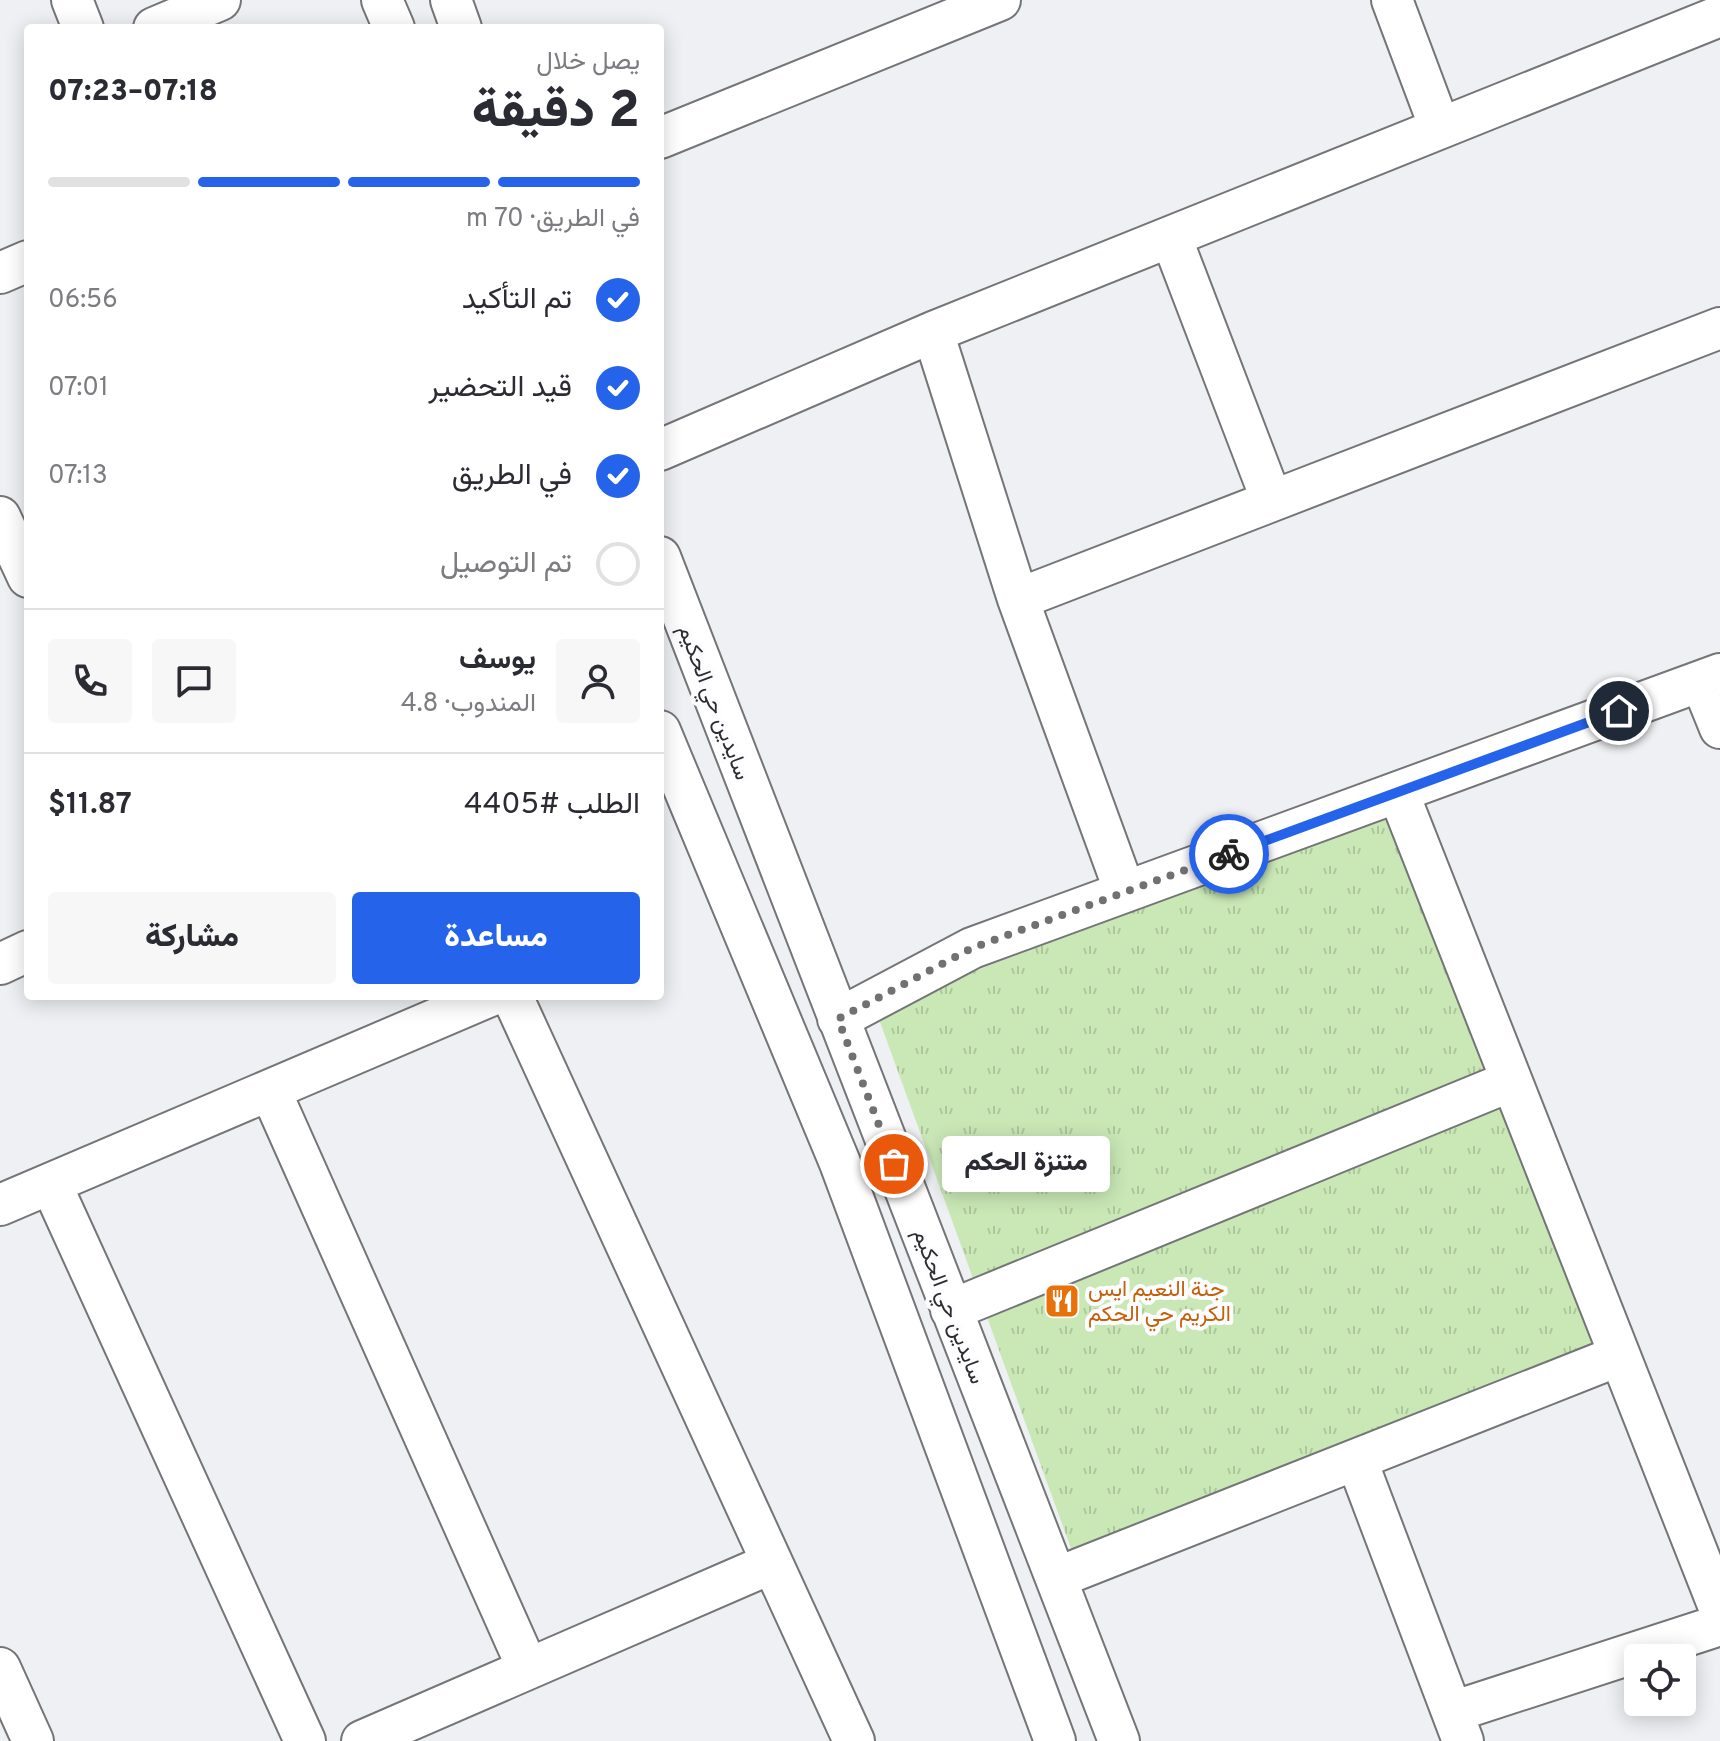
<!DOCTYPE html>
<html lang="ar">
<meta charset="utf-8">
<style>
:root{--surface:#fff;--page:#f7f7f7;--text:#2b2b33;--muted:#7c7c81;--line:#e1e1e2;--accent:#2563eb}
body{margin:0;font-family:Overpass,Vazirmatn,sans-serif;background:var(--page);color:var(--text);direction:rtl;height:100vh;display:flex;flex-direction:column;font-size:30px;white-space:nowrap}
*{box-sizing:border-box;margin:0}
p{font-size:26px;color:var(--muted)}
.icon{flex:none;width:44px;height:44px;fill:none;stroke:currentColor;stroke-width:2;stroke-linecap:round;stroke-linejoin:round}
.map{position:relative;flex:1;overflow:hidden;direction:ltr}
.sheet{position:absolute;left:24px;top:24px;width:640px;height:976px;display:flex;flex-direction:column;background:var(--surface);border-radius:8px;box-shadow:0 4px 20px #0003;direction:rtl}
.sheet>*{flex:none}
.fabs{position:absolute;left:1624px;top:1644px;display:grid;gap:16px}
.fabs a{display:grid;place-items:center;width:72px;height:72px;border-radius:8px;background:var(--surface);box-shadow:0 4px 20px #0003;font-size:40px}
.pin{position:absolute;display:grid;place-items:center;width:68px;height:68px;color:#fff;margin:-34px;border:4px solid #fff;border-radius:50%;box-shadow:0 2px 8px #0007}
.courier{position:absolute;display:grid;place-items:center;width:80px;height:80px;margin:-40px;border:6px solid #2563eb;border-radius:50%;background:#fff;color:#222;box-shadow:0 2px 10px #0007}
.bubble{position:absolute;height:56px;border-radius:8px;background:var(--surface);box-shadow:0 4px 20px #0003;font-size:26px;font-weight:800;line-height:56px;text-align:center;direction:rtl}
.summary em{font-style:normal;font-weight:800}
.summary div{display:flex;flex-direction:column-reverse}
.summary{display:flex;align-items:center;justify-content:space-between;height:136px;padding:0 24px}
h1{font-size:52px;font-weight:800;line-height:60px}
.bar{display:grid;grid-template-columns:repeat(4,1fr);gap:12px 8px;align-content:center;height:96px;padding:0 24px}
.bar i{height:10px;border-radius:6px;background:var(--line)}
.bar .active{background:var(--accent)}
.bar p{grid-column:span 4}
.line{display:flex;align-items:center;gap:20px;padding:0 24px;border-top:2px solid var(--line)}
.line div{flex:1}
.round{display:grid;place-items:center;flex:none;width:84px;height:84px;border-radius:8px;background:var(--page)}
ol{padding:0 24px;list-style:none}
li{display:flex;align-items:center;gap:24px;height:88px}
li p{margin-inline-start:auto}
li .icon{padding:8px;border-radius:50%;background:var(--accent);color:#fff;stroke-width:4}
li:last-child{color:var(--muted)}
li i{width:44px;height:44px;border:4px solid var(--line);border-radius:50%}
.cta{display:flex;gap:16px;margin-top:auto;padding:16px 24px}
.cta a{flex:1;height:92px;border-radius:8px;background:var(--accent);color:#fff;font-size:32px;font-weight:800;line-height:92px;text-align:center}
.cta a+a{background:var(--page);color:var(--text)}
.map>svg:first-child{display:block}
</style>
<div class="map">
<svg width="1720" height="1741" viewBox="0 0 1720 1741">
<defs>
<pattern id="grass-tufts" width="24" height="20" patternUnits="userSpaceOnUse" patternTransform="scale(2)"><rect width="24" height="20" fill="#c9e8b6"/><path d="M3 7l-1-3M5 7V3M7 7l1-3M15 17l-1-3M17 17v-4M19 17l1-3" fill="none" stroke="#adc79d"/></pattern>
</defs>
<rect width="100%" height="100%" fill="#eff0f3"/>
<path fill="url(#grass-tufts)" d="M1389,810L1598,1349L1073,1554L880,1022L911,996Z"/>
<g fill="none" stroke-linecap="round" stroke-linejoin="round">
<defs>
<path id="minor" d="M72,0L83,28
M382,0L394,28
M451,0L461,28
M1392,0L1440,128
M154,28L220,0
M660,138L1000,0
M1171,237L1272,501
M0,273L28,261
M933,332L1018,599L1125,892
M660,450L933,332L1720,16
M0,517L28,577
M660,557L1119,1741
M1018,599L1720,328
M1701,681L1720,728
M660,731L840,1163L1055,1741
M1398,792L1720,1610
M0,964L28,951
M512,996L854,1741
M838,1019L972,948L1720,674
M270,1090L528,1669
M51,1184L305,1741
M0,1205L490,996
M951,1310L1511,1081
M1357,1461L1463,1741
M1056,1578L1618,1356
M0,1668L33,1741
M1452,1712L1720,1625
M362,1741L772,1563"/>
</defs>
<use href="#minor" stroke="#747577" stroke-width="44"/>
<use href="#minor" stroke="#fff" stroke-width="40"/>
</g>
<g fill="none" stroke-linecap="round" stroke-linejoin="round">
<path stroke="#717174" stroke-width="8" stroke-dasharray="0 14.4" d="M894,1164L838,1019L972,948L1229,854"/>
<path stroke="#2563eb" stroke-width="10" d="M1229,854L1619,711"/>
</g>
<defs>
<symbol id="restaurant-square" viewBox="-11 -11 22 22"><rect x="-9" y="-9" width="18" height="18" rx="4" fill="#e8710a" stroke="#fdfdff"/><path d="M-5-6h1v4h1v-4h1v4h1v-4h1v5L-1.5 .5V6h-2V.5L-5-1ZM5-6V6H3V1.5H1.5Q1.5-4 5-6Z" fill="#fff"/></symbol>
</defs>
<g fill-rule="evenodd">
<use href="#restaurant-square" x="1042" y="1281" width="40" height="40"/>
</g>
<g text-anchor="middle" stroke-width="8" stroke-linejoin="round" paint-order="stroke">
<g font-size="22" fill="#2d2d2f" stroke="#fdfdff">
<text transform="translate(715 702) rotate(69)" y="8">سايدين حي الحكيم</text>
<text transform="translate(950 1306) rotate(69)" y="8">سايدين حي الحكيم</text>
</g>
<g font-size="22" fill="#c56008" stroke="#fdfdff" text-anchor="start">
<text x="1088" y="1296">جنة النعيم ايس<tspan x="1088" dy="25">الكريم حي الحكم</tspan></text>
</g>
</g>
</svg>
<div class="fabs">
<a><svg class="icon" aria-label="locate" viewBox="0 0 24 24"><circle cx="12" cy="12" r="6"/><path d="M12 2v4M12 18v4M2 12h4M18 12h4"/></svg></a>
</div>
<div class="pin" style="left:894px;top:1164px;background:#ea580c"><svg class="icon" aria-label="bag" viewBox="0 0 24 24"><path d="M5 8h14l-1 12H6zM9 8a3 3 0 0 1 6 0"/></svg></div>
<div class="pin" style="left:1619px;top:711px;background:#1f2937"><svg class="icon" aria-label="home" viewBox="0 0 24 24"><path d="M3 11l9-7 9 7M6 9v11h12V9"/></svg></div>
<div class="courier" style="left:1229px;top:854px"><svg class="icon" aria-label="bike" viewBox="0 0 24 24"><circle cx="6" cy="16" r="4"/><circle cx="18" cy="16" r="4"/><path d="M6 16l4-8h5l3 8M10 8l3 8H6M13 5h3"/></svg></div>
<div class="bubble" style="left:942px;top:1136px;width:168px">متنزة الحكم</div>
<section class="sheet">
<div class="summary"><div><h1>2 دقيقة</h1><p>يصل خلال</p></div><em>07:18–07:23</em></div>
<div class="bar"><i class="active"></i><i class="active"></i><i class="active"></i><i></i><p>في الطريق · 70 m</p></div>
<ol>
<li><svg class="icon" aria-label="check" viewBox="0 0 24 24"><path d="M5 12l5 5 9-10"/></svg>تم التأكيد<p>06:56</p></li>
<li><svg class="icon" aria-label="check" viewBox="0 0 24 24"><path d="M5 12l5 5 9-10"/></svg>قيد التحضير<p>07:01</p></li>
<li><svg class="icon" aria-label="check" viewBox="0 0 24 24"><path d="M5 12l5 5 9-10"/></svg>في الطريق<p>07:13</p></li>
<li><i></i>تم التوصيل</li>
</ol>
<div class="line" style="height:144px"><a class="round"><svg class="icon" aria-label="person" viewBox="0 0 24 24"><circle cx="12" cy="8" r="4"/><path d="M4 21q1-7 8-7t8 7"/></svg></a><div><b>يوسف</b><p>المندوب · 4.8</p></div><a class="round"><svg class="icon" aria-label="chat" viewBox="0 0 24 24"><path d="M4 5h16v11H9l-5 4z"/></svg></a><a class="round"><svg class="icon" aria-label="phone" viewBox="0 0 24 24"><path d="M5 4h4l2 5-3 2q2 4 5 5l2-3 5 2v4C11 20 4 13 5 4z"/></svg></a></div>
<div class="line" style="height:104px"><div>الطلب #4405</div><b>$11.87</b></div>
<div class="cta"><a>مساعدة</a><a>مشاركة</a></div>
</section>
</div>
